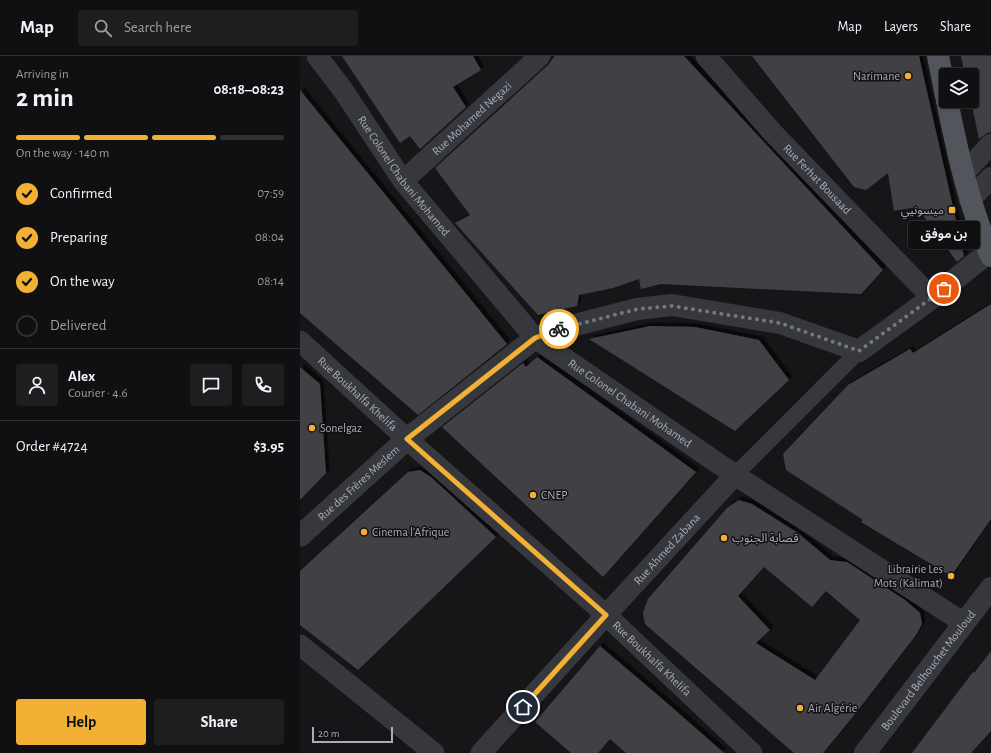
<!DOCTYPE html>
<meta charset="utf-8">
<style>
:root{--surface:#101012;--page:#1e1e20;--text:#f1f3f6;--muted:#9c9d9f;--line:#303032;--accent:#f2b134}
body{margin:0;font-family:"Alegreya Sans","Noto Sans Arabic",sans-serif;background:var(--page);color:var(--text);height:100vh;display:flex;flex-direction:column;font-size:15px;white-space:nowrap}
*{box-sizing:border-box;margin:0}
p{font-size:13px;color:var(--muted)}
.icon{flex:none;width:22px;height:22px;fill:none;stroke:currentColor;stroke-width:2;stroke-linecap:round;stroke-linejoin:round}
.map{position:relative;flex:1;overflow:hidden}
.details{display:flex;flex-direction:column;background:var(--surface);width:300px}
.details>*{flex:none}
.controls{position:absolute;left:639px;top:12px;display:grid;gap:8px}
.controls a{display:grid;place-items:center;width:40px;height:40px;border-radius:4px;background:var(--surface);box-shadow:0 1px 3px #0004,0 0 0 1px var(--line);font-size:20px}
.scale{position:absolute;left:12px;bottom:10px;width:81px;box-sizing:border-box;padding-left:4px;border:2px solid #a8adb8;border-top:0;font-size:11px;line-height:14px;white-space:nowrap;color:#a8adb8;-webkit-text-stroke:3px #111113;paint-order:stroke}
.pin{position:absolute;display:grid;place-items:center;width:34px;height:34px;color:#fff;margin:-17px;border:2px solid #fff;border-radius:50%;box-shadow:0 1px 4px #0007}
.courier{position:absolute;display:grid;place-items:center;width:40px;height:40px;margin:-20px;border:3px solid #f2b134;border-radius:50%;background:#fff;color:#222;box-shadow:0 1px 5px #0007}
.bubble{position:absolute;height:28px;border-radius:4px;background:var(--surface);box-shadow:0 1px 3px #0004,0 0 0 1px var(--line);font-size:13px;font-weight:600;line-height:28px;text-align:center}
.summary em{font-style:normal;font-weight:600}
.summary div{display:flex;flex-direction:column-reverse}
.summary{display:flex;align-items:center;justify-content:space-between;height:68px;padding:0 16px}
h1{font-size:26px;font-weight:600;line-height:30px}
.bar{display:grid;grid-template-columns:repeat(4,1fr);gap:6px 4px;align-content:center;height:48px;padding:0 16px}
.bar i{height:5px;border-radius:3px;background:var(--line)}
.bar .active{background:var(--accent)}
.bar p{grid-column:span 4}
.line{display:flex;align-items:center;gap:10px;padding:0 16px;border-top:1px solid var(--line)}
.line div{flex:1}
.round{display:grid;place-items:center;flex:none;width:42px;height:42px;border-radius:4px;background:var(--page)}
ol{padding:0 16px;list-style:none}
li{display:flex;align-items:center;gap:12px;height:44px}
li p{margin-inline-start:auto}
li .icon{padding:4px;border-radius:50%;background:var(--accent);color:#111;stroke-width:4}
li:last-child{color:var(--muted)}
li i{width:22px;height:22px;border:2px solid var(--line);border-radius:50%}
.primary-button{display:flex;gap:8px;margin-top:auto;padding:8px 16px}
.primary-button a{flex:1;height:46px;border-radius:4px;background:var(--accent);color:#111;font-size:16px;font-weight:600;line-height:46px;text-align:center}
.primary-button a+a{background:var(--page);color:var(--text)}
header{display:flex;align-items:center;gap:24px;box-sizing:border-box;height:56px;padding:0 20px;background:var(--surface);border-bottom:1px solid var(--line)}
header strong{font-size:19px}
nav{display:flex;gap:22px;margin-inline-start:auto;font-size:14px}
.search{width:280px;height:36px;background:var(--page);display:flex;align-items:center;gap:10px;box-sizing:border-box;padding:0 14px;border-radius:4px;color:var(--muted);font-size:15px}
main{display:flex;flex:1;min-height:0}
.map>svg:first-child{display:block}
</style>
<header>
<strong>Map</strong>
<div class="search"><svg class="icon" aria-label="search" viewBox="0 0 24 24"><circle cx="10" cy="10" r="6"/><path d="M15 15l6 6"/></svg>Search here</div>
<nav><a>Map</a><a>Layers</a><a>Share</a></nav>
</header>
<main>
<section class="details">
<div class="summary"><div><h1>2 min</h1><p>Arriving in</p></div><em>08:18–08:23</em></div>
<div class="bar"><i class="active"></i><i class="active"></i><i class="active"></i><i></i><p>On the way · 140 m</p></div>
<ol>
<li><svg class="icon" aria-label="check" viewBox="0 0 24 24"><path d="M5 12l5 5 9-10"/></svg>Confirmed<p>07:59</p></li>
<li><svg class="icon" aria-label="check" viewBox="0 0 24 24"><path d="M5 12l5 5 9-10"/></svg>Preparing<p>08:04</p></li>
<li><svg class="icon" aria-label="check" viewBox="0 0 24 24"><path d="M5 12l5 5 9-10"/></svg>On the way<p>08:14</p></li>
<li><i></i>Delivered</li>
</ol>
<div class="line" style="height:72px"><a class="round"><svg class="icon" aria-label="person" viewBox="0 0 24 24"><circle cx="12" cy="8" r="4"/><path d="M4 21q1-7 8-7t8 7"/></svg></a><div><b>Alex</b><p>Courier · 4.6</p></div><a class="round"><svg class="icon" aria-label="chat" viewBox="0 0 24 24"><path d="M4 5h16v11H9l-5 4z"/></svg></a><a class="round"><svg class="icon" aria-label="phone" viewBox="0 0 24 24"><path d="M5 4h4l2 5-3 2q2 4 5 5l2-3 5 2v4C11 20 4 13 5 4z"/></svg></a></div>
<div class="line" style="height:52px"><div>Order #4724</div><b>$3.95</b></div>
<div class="primary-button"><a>Help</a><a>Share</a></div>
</section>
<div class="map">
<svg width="691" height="697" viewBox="0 0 691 697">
<defs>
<filter id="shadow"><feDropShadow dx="3.5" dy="-3.5" stdDeviation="0" flood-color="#0009"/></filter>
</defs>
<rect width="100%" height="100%" fill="#161618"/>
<path fill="#404145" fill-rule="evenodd" filter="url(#shadow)" d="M42,0H173L181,14L153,31L166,51L120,93L110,80L100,87Z
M255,0H384L583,214L561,238L361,228L341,233L339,223L313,232L279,239L277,250L238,259L155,167L170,159L135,112L248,9Z
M452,0H619L664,200L657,206L617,151L594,155L588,117L566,134L554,131Z
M661,0H691V76L687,77L679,83L671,45H672V19H665Z
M0,34L207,288L118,359L0,257Z
M691,248V463L651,520L561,466L563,464L486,414L483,398L548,329L610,293L613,297Z
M350,270L395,271L459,284L489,324L435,375L289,283Z
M237,301L396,416L303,521L142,371L223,307L226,311Z
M0,311L20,328L26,417L0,444Z
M120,414L131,421L196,481L58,614L0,569V515L108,416Z
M439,444L452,448L498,477L530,504L547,506L605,544L620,557L622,568L616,579L555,658L523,697H494L345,568L343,557L348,543L427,452ZM464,511L512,551L526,535L560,564L515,624L456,587L470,574L438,540Z
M300,590L367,647L424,697H326L310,683L298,697H271L235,666Z
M691,595V675L671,697H612L673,616L674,617Z"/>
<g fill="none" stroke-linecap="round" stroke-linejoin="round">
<path stroke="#37383d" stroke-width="16" d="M435,419L559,295"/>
<g stroke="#37383d" stroke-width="21">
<path id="s1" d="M17,0L43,34L103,125L235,282L435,419L664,567"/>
<path id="s2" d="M406,0L473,77L632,242"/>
<path d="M663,118L691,88"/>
<path id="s3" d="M103,125L240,0"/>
<path id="s4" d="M0,285L107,383L306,559L452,697"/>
<path d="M0,589L134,697"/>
<path id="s5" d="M181,697L306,559L435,419"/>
</g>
<g stroke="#37383d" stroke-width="22">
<path d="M670,143L691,122"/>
<path id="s6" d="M0,480L107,383L235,282L260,273L337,253L372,249L480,267L559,295L632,242L689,196"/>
<path id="s7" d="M565,697L691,532"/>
</g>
<path stroke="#53555c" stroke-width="22" d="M638,0L646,40
M647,45C658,98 669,150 691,200"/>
</g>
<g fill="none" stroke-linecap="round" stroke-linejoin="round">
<path stroke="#757880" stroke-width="4" stroke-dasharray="0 7.2" d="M259,273L338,253L372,250L480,267L559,295L644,233"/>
<path stroke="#f2b134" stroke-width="5" d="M223,651L306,559L107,383L235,282L259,273"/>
</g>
<g fill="#f2b134" stroke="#111113" stroke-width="1.5">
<circle cx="608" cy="20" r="4"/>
<rect x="648" y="150" width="8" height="8" rx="2"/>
<circle cx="12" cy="372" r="4"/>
<circle cx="233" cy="439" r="4"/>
<circle cx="64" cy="476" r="4"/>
<circle cx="424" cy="482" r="4"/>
<circle cx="651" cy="520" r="4"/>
<circle cx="500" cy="652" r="4"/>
</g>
<g text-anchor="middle" stroke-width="3" stroke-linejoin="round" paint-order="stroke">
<g font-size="12" fill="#a8adb8" stroke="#111113" text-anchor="start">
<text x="600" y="24" text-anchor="end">Narimane</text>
<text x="644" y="158" text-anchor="end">ميسونيي</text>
<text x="20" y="376">Sonelgaz</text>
<text x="241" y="443">CNEP</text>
<text x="72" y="480">Cinema l'Afrique</text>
<text x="432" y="486">قصابة الجنوب</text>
<text x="643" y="517" text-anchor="end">Librairie Les<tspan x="643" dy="14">Mots (Kalimat)</tspan></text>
<text x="508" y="656">Air Algérie</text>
</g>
<g font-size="12" fill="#a8adb8" stroke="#111113">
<text dy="4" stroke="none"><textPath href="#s3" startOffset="93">Rue Mohamed Negazi</textPath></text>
<text dy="4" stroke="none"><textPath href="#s1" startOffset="148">Rue Colonel Chabani Mohamed</textPath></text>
<text dy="4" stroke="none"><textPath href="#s2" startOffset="166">Rue Ferhat Bousaad</textPath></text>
<text dy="4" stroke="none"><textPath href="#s4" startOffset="78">Rue Boukhalfa Khelifa</textPath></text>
<text dy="4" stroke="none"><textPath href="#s1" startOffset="472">Rue Colonel Chabani Mohamed</textPath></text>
<text dy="4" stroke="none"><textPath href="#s6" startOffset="79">Rue des Frères Meslem</textPath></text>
<text dy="4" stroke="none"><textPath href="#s5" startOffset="276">Rue Ahmed Zabana</textPath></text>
<text dy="4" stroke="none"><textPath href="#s4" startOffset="474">Rue Boukhalfa Khelifa</textPath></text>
<text dy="4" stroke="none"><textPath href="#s7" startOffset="104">Boulevard Belhouchet Mouloud</textPath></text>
</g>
</g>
</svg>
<div class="controls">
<a><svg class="icon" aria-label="layers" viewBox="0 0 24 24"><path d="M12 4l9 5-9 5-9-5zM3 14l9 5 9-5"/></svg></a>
</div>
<div class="scale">20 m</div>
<div class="pin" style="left:644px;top:233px;background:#ea580c"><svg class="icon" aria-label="bag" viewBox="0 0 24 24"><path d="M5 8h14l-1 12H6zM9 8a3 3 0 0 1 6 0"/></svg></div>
<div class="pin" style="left:223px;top:651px;background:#1f2937"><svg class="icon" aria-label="home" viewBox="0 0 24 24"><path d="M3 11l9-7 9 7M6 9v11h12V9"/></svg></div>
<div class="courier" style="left:259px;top:273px"><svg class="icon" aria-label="bike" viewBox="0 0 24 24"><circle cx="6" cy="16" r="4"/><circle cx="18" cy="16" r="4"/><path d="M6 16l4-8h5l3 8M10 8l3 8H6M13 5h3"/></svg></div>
<div class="bubble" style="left:608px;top:165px;width:72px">بن موفق</div>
</div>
</main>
